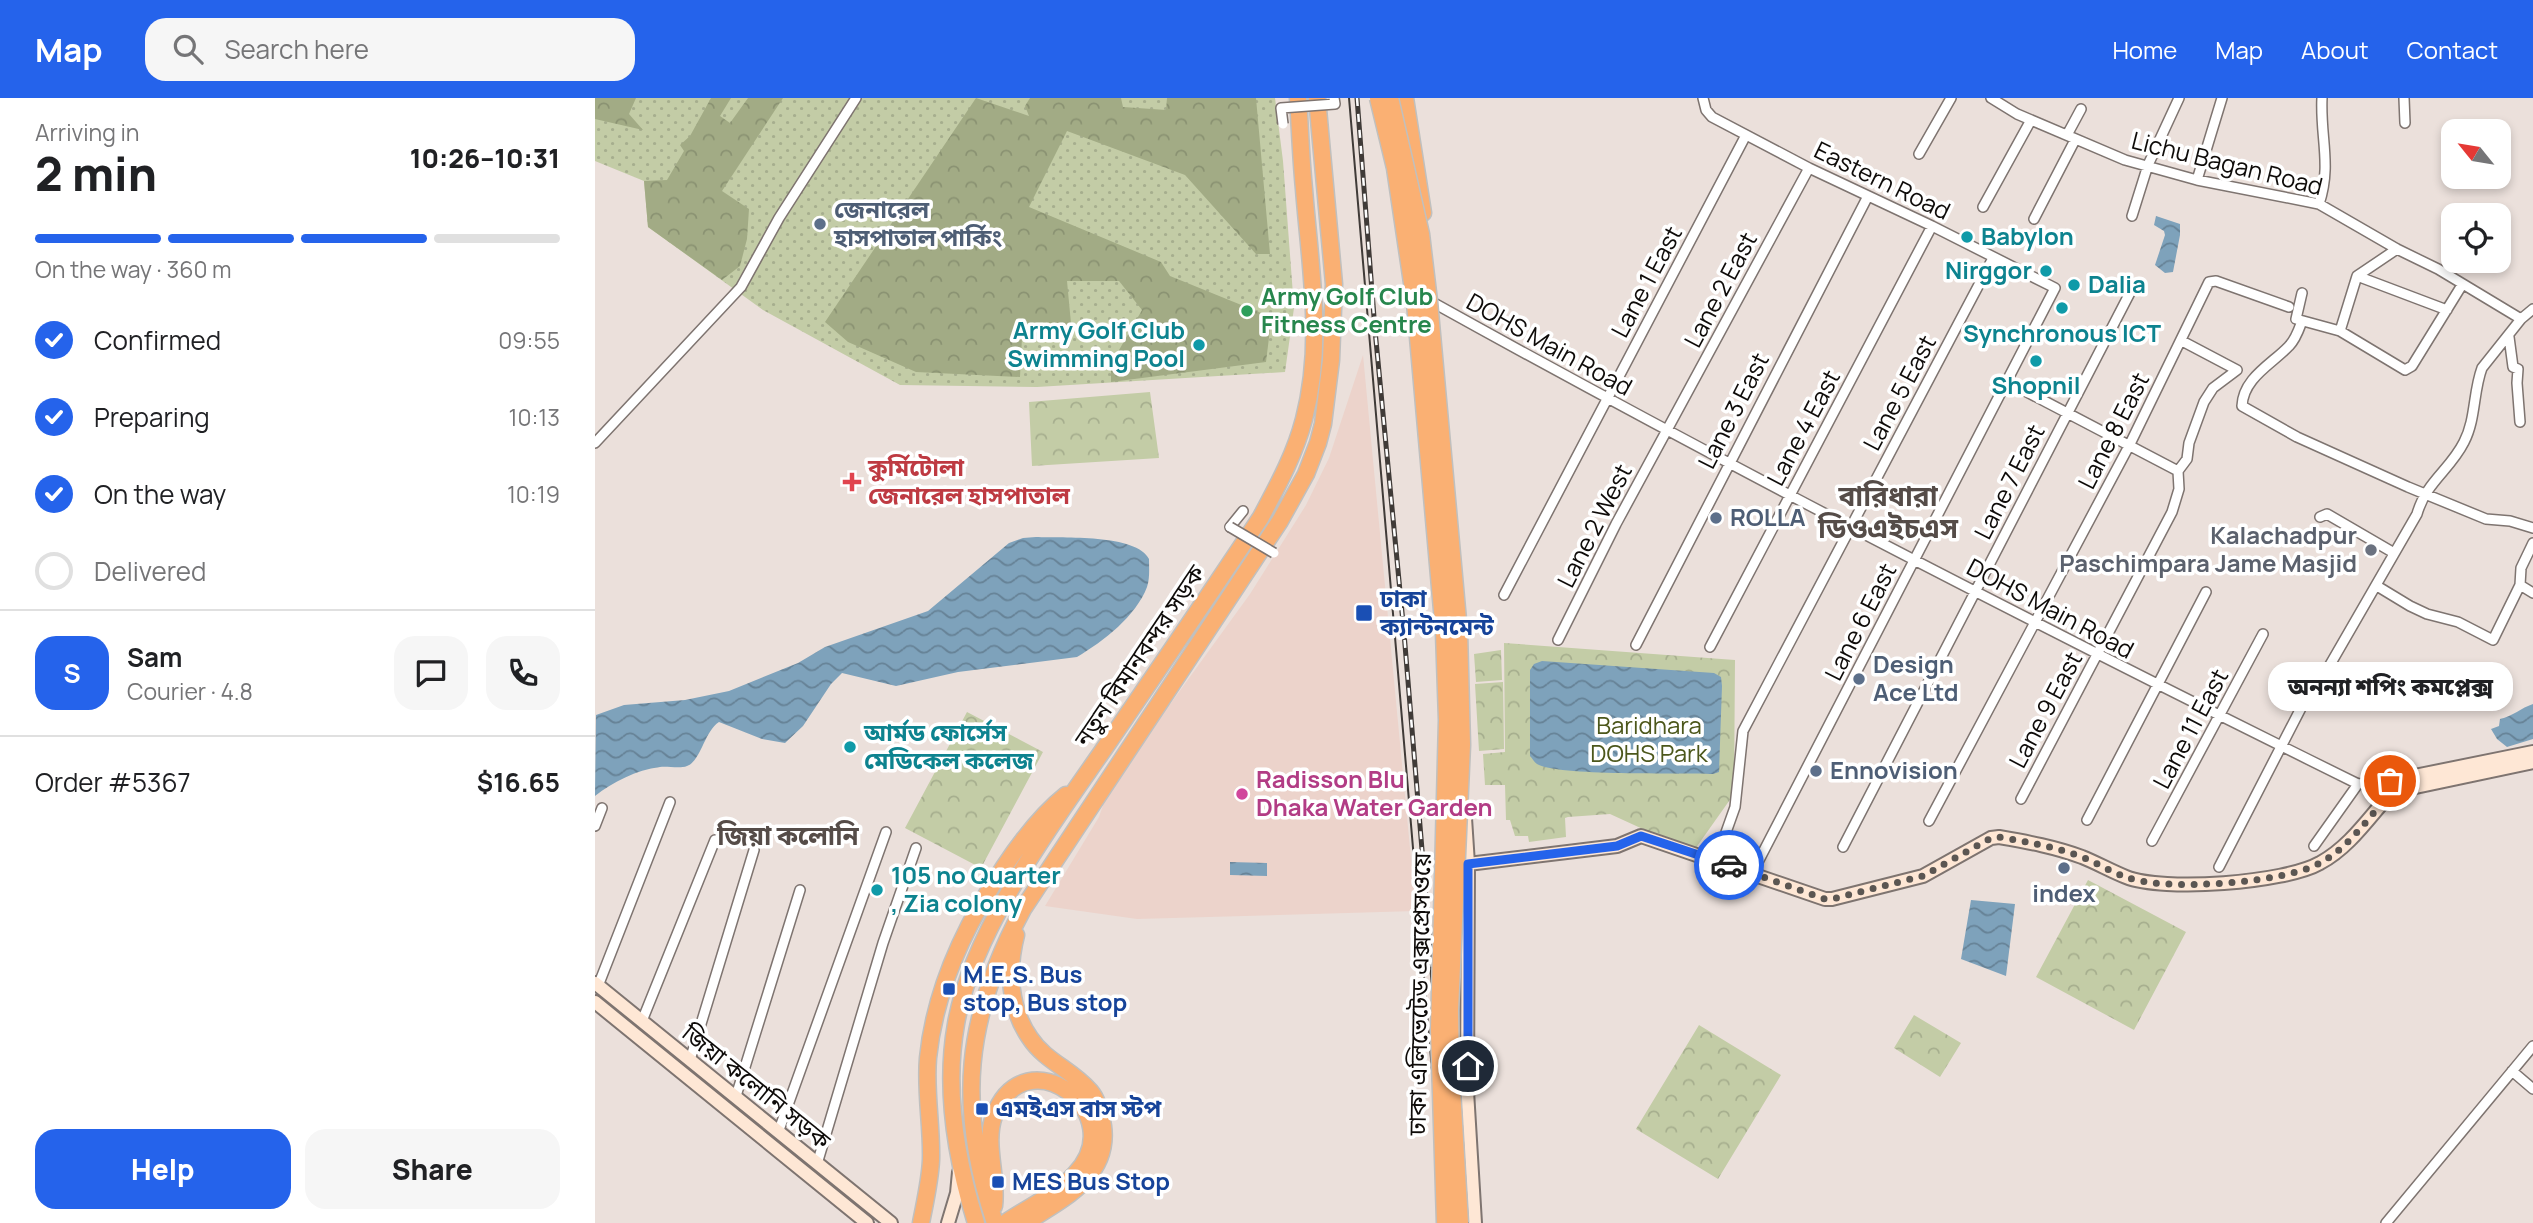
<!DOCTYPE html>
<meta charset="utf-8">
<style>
:root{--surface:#fff;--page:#f6f6f6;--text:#202124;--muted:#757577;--line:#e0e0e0;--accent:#2563eb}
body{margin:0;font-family:Manrope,"Noto Sans Bengali",sans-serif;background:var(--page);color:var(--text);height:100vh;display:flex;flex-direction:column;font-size:26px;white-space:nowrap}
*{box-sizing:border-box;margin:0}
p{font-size:23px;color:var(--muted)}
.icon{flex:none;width:38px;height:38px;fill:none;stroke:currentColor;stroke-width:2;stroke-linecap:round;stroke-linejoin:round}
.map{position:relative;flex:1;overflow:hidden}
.side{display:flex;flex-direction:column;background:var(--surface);width:595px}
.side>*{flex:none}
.needle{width:46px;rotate:300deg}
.buttons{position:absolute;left:1846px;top:21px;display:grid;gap:14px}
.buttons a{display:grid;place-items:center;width:70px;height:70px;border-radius:14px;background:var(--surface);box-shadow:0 4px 10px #0003;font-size:35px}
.pin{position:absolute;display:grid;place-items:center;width:60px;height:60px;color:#fff;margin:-30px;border:4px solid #fff;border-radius:50%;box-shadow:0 2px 7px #0007}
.courier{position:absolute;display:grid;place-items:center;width:70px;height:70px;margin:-35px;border:5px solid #2563eb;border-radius:50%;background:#fff;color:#222;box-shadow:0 2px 9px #0007}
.bubble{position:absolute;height:49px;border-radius:21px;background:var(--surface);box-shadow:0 4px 10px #0003;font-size:23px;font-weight:800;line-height:49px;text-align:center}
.headline em{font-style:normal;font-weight:800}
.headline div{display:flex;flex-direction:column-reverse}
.headline{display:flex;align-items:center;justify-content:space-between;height:119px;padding:0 35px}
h1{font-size:46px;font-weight:800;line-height:52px}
.bar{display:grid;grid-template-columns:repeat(4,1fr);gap:10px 7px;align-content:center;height:84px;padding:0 35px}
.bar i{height:9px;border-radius:5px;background:var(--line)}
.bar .selected{background:var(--accent)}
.bar p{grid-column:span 4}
.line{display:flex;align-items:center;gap:18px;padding:0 35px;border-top:2px solid var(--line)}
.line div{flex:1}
.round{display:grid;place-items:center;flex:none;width:74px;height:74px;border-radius:21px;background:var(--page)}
ol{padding:0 35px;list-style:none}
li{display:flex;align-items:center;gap:21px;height:77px}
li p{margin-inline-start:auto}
li .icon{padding:7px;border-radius:50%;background:var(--accent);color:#fff;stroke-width:4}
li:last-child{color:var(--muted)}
li i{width:38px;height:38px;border:4px solid var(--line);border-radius:50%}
.button{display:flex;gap:14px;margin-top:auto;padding:14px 35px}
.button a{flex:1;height:80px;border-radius:21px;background:var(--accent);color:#fff;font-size:28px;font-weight:800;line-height:80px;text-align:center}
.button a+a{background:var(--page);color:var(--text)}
header{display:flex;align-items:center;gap:42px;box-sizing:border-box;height:98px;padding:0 35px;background:var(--accent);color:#fff}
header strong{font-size:33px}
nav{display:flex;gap:38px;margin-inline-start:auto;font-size:24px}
.search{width:490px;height:63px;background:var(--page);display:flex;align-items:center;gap:18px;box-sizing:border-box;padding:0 24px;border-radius:21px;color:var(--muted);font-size:26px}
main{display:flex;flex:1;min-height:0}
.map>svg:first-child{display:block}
</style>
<header>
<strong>Map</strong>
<div class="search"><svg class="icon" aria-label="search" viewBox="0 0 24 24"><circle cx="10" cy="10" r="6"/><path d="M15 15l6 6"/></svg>Search here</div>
<nav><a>Home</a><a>Map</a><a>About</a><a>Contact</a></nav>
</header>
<main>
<section class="side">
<div class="headline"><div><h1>2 min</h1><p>Arriving in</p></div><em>10:26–10:31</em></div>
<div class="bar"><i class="selected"></i><i class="selected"></i><i class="selected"></i><i></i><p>On the way · 360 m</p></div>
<ol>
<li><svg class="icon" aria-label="check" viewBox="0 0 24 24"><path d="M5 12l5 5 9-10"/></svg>Confirmed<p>09:55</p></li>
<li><svg class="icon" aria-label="check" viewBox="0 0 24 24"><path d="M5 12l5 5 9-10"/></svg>Preparing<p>10:13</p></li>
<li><svg class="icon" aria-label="check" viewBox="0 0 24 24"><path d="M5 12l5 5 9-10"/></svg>On the way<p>10:19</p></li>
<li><i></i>Delivered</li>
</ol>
<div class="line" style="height:126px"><b class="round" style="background:var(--accent);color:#fff">S</b><div><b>Sam</b><p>Courier · 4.8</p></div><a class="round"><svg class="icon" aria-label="chat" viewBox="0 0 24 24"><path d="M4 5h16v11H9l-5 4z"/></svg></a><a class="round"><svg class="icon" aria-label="phone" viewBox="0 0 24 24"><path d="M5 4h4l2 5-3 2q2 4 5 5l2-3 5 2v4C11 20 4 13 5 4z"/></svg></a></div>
<div class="line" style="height:91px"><div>Order #5367</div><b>$16.65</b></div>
<div class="button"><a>Help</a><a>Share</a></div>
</section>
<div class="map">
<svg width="1938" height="1125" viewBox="0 0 1938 1125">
<defs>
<pattern id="grass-dots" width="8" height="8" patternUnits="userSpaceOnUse" patternTransform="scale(1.75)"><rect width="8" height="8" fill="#c3cca6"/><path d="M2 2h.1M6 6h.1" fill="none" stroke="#a6ae8e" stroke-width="1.8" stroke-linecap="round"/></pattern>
<pattern id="forest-crowns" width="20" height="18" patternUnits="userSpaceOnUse" patternTransform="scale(1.75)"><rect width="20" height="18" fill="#a2ab85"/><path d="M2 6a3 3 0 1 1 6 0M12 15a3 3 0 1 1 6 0" fill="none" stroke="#8a9272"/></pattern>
<pattern id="park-crowns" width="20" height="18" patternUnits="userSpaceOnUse" patternTransform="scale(1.75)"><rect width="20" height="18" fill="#c3cca6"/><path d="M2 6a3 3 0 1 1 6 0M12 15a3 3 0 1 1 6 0" fill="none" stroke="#a6ae8e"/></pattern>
<pattern id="water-waves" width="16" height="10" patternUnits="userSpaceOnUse" patternTransform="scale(1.75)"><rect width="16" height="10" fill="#7ea2bb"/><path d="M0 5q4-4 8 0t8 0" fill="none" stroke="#668296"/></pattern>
</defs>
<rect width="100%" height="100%" fill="#ebe0db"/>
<path fill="#ecd3cb" d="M768,257L821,813L542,821L450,808L504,719L522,666L576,605L655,496L711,407L734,360Z"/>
<path fill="url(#grass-dots)" d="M0,0H680L688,63L699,210L690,274L442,289L305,287L168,212L53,129L49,83L0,63Z"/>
<path fill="url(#forest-crowns)" d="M0,0H41L34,16L48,32L0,21Z
M116,0H136L125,18L135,25L153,0H188L127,93L154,111L152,141L145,168L127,182L53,129L49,83L72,82L89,53L85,47L95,38Z
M381,0L434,18L430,8L435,0H526L528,9L571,12L572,0H661L675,156H661L590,77L472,33L434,109L566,164L575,178L666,215H677L671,264L516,284V266L547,212L524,183H472L477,236L427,239L425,279L321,274L253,244L230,224Z"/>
<path fill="url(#park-crowns)" d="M555,294L564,360L437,368L434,304Z
M909,545L1140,562L1139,696L1098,754L1015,716L973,719L970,720L971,739L934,744L933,738H920L915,722H911L910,687H890L888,656L910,654Z
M906,552L907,582L881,584L879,556Z
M908,584L909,651L884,653L880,586Z
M372,614L448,654L386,770L310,730Z
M1493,782L1591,834L1539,932L1441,879Z
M1319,917L1366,945L1345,979L1299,950Z
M1104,927L1186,977L1123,1081L1041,1031Z"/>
<path fill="url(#water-waves)" d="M1561,118L1585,126V137L1578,174L1570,175L1560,167L1570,137L1569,133L1559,127Z
M441,439C467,440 542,436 554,461C554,470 555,480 552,489C541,518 509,543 482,559L363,574L301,588L247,575L236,586L208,628L190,645L167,641L124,624C109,634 106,663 92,668C85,671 73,668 65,669C41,672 18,684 0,698L1,617L29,607L90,602L134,593L203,565L230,549L333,513L414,445L428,440Z
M947,563L1119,575L1126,579L1127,588L1124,674L1118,676C1089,675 960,678 942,666C939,664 937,660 935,658V572L939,566Z
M1938,606V641L1912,649L1902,641L1896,631L1904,628L1905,621C1918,618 1926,610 1938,606Z
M635,764L672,765V778L635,777Z
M1376,802L1420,806L1411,878L1366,861Z"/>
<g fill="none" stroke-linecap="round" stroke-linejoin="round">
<defs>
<path id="street" d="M1108,0L1111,12L1117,19L1214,70L1337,128L1460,190L1163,764L1138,751L1131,746L1129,740L1140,709L1148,633L1398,160
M1396,0L1422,16L1530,62L1602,82L1724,106L1802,151L1843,171L1926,221
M1809,0L1810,25
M1472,37L1486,11
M1324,56L1356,0
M1602,82L1627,0
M1724,106C1737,67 1725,39 1727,0
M1388,109L1436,22
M1537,118L1553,67L1584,0
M1439,121L1480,42
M1762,178L1852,212
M1707,195L1701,221L1745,233L1810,272L1817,268L1867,187
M837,204C1141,373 1451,532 1763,686
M1707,223C1704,231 1701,241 1694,248C1677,266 1648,280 1647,308L1702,339L1813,389L1891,421L1915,423L1938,430
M1745,233L1762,178L1802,151
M1914,239L1918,269L1923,271L1922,285L1925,324
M1413,284L1583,373
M0,345L146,189L184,120L261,0
M1583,373L1592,361L1594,345L1609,304L1618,290L1642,272L1587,243
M1725,419L1732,416L1799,455
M635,429L648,413
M1925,487L1938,495
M1782,488L1815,508L1832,516L1863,524L1898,542L1925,487L1926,470L1938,445
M909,497L1151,37
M963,542L1021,426L1214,70
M1041,547L1273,98
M1115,549L1337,128
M1732,572L1822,416C1831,384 1855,372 1869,344C1881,321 1878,294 1887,270L1926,221L1938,211
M1763,686L1795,683
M1426,701L1577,414L1584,391L1583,373
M1492,722L1611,494
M1334,723L1534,348L1614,184L1621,183L1694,209
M0,728L7,710
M1557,743L1668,536
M1719,748L1763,686
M1248,749L1539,187
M1624,769L1723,577
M3,888L75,704
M47,923L120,742
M95,962L159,752
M1917,973L1938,991
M141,998L205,792
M184,1032L291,734
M222,1066L288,845L321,750
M1791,1125L1938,948"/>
<path id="secondary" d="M1797,694L1795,683L1938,654
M1797,694L1938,664
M870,720L873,766L872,993L880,1125
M873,766L1022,748L1046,738L1230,801H1237L1328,778L1396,740L1404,739C1433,744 1460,749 1487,759C1502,765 1516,773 1531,779C1568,794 1690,785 1725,765C1755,749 1775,718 1797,694
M0,885L296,1125
M0,904L272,1125
M353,1125L362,1095L364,1074"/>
<path id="highway" d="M810,0L828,115
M421,837C412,872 414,910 435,940C450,963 477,972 495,993C503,1002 506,1016 508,1028C515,1079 466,1102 430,1125
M399,1108C403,1079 389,1046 399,1018C430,935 538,1016 480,1076C462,1096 432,1110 410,1125
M326,1125C330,1104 335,1083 336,1062C337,1028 330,994 333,960C340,890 370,827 409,769C427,742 446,717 471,697
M381,1125C361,1061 349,993 361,926C377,832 457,726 511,648C563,572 615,496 666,419C683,387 700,356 709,321C729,244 715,169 709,91C706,61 705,30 703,0
M400,1125C361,1008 370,919 428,811L685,423L711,376L723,345L728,326L736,262L739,186L722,0"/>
</defs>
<use href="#street" stroke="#7e7470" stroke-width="12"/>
<use href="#secondary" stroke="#7e7470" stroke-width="16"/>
<use href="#highway" stroke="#c0c0bf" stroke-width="19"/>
<use href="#street" stroke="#fff" stroke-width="9"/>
<use href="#secondary" stroke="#fee7d5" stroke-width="12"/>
<use href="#highway" stroke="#fab073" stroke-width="16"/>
<path stroke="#403b38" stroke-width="2" d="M754,0L850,1125"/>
<defs>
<path id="rail" d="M762,0L780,232L809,535L858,1125"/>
</defs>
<use href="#rail" stroke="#403b38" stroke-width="5"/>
<use href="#rail" stroke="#fff" stroke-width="2.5" stroke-dasharray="8" stroke-linecap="butt"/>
<defs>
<path id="street-bridge" d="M688,26L686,10L740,6L739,0
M635,429L679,455"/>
<path id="highway-bridge" d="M783,0L800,70L820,205L849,535L852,622L844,931L850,1125
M795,0L826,136L834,203L864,533L867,647L855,912L856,975L865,1125"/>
</defs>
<use href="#street-bridge" stroke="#7e7470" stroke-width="12" stroke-linecap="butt"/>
<use href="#highway-bridge" stroke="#c0c0bf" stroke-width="19" stroke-linecap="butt"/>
<use href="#street-bridge" stroke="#fff" stroke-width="9"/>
<use href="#highway-bridge" stroke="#fab073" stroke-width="16"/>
</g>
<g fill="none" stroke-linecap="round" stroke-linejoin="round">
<path stroke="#5b5652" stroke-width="7" stroke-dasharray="0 12.6" d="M1134,767L1230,801H1237L1328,778L1396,740L1404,739C1433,744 1460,749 1487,759C1502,765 1516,774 1531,779C1568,794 1690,785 1725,765C1755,749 1774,718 1797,694L1795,683"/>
<path stroke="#2563eb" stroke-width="9" d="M873,968V766L1022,748L1046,738L1134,767"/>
</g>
<g fill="#5c6f8a" stroke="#fff" stroke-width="2.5">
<circle cx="225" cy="126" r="7"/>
<circle cx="1121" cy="420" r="7"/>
<circle cx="1264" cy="581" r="7"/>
<circle cx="1221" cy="673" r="7"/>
<circle cx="1469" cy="770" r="7"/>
</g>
<g fill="#0f9aa8" stroke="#fff" stroke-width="2.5">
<circle cx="1372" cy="139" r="7"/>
<circle cx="1451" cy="173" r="7"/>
<circle cx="1479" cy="187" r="7"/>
<circle cx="1467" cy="210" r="7"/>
<circle cx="604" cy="247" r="7"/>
<circle cx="1441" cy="263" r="7"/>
<circle cx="255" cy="649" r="7"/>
<circle cx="282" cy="792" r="7"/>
</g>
<circle fill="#2e9e5b" stroke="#fff" stroke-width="2.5" cx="652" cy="213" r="7"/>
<path fill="#e0444e" stroke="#fff" stroke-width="2.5" d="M253.5 373.5h7v7h7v7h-7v7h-7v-7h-7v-7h7z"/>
<circle fill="#6b7280" stroke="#fff" stroke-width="2.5" cx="1776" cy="452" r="7"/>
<g fill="#1a4fb4" stroke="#fff" stroke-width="2.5">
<rect x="760" y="506" width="18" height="18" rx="3.5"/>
<rect x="347" y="884" width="14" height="14" rx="3.5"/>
<rect x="380" y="1004" width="14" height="14" rx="3.5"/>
<rect x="396" y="1077" width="14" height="14" rx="3.5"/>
</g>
<circle fill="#d1479c" stroke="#fff" stroke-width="2.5" cx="647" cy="696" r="7"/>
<g text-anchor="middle" stroke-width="7" stroke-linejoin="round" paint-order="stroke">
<g font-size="24" fill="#0e0b09" stroke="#fff">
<text transform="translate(1632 66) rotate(14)" y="8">Lichu Bagan Road</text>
<text transform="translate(1287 83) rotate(26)" y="8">Eastern Road</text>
<text transform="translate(1052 184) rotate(-62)" y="8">Lane 1 East</text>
<text transform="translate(1126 192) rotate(-62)" y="8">Lane 2 East</text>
<text transform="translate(954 247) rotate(29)" y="8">DOHS Main Road</text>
<text transform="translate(1305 295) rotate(-62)" y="8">Lane 5 East</text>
<text transform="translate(1139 313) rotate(-63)" y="8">Lane 3 East</text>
<text transform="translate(1209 330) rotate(-62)" y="8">Lane 4 East</text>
<text transform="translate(1519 333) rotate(-63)" y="8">Lane 8 East</text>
<text transform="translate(1415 384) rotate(-63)" y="8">Lane 7 East</text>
<text transform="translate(1000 428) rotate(-63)" y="8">Lane 2 West</text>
<text transform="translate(1455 511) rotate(28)" y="8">DOHS Main Road</text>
<text transform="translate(1266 524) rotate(-63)" y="8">Lane 6 East</text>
<text transform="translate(545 558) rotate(-56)" y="8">নতুন বিমানবন্দর সড়ক</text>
<text transform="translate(1451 612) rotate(-62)" y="8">Lane 9 East</text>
<text transform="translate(1596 631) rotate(-62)" y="8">Lane 11 East</text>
<text transform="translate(825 896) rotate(-89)" y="8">ঢাকা এলিভেটেড এক্সপ্রেসওয়ে</text>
<text transform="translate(161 989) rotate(39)" y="8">জিয়া কলোনি সড়ক</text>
</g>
<g font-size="24" font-weight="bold" fill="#4e5e75" stroke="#fff" text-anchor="start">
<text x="239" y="120">জেনারেল<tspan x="239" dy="28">হাসপাতাল পার্কিং</tspan></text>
<text x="1135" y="428">ROLLA</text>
<text x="1278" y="575">Design<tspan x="1278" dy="28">Ace Ltd</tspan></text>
<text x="1235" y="681">Ennovision</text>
<text x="1469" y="804" text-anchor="middle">index</text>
</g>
<g font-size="24" font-weight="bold" fill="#0d838f" stroke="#fff" text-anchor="start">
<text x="1386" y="147">Babylon</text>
<text x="1437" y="181" text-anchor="end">Nirggor</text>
<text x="1493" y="195">Dalia</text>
<text x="590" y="241" text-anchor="end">Army Golf Club<tspan x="590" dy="28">Swimming Pool</tspan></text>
<text x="1467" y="244" text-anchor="middle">Synchronous ICT</text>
<text x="1441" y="296" text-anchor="middle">Shopnil</text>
<text x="269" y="643">আর্মড ফোর্সেস<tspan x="269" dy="28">মেডিকেল কলেজ</tspan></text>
<text x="296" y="786">105 no Quarter<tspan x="296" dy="28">, Zia colony</tspan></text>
</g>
<g font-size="24" font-weight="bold" fill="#27864d" stroke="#fff" text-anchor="start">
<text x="666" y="207">Army Golf Club<tspan x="666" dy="28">Fitness Centre</tspan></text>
</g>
<g font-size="24" font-weight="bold" fill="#be3a42" stroke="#fff" text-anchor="start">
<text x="273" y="378">কুর্মিটোলা<tspan x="273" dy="28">জেনারেল হাসপাতাল</tspan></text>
</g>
<g font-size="24" font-weight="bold" fill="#5b616d" stroke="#fff" text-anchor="end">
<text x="1762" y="446">Kalachadpur<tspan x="1762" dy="28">Paschimpara Jame Masjid</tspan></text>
</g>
<g font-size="24" font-weight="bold" fill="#164399" stroke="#fff" text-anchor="start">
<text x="785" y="509">ঢাকা<tspan x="785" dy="28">ক্যান্টনমেন্ট</tspan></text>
<text x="368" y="885">M.E.S. Bus<tspan x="368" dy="28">stop, Bus stop</tspan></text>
<text x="401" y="1019">এমইএস বাস স্টপ</text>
<text x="417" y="1092">MES Bus Stop</text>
</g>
<g font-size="24" fill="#4c571b" stroke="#fff">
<text x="1054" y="636">Baridhara<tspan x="1054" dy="28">DOHS Park</tspan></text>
</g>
<g font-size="24" font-weight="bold" fill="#b23c85" stroke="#fff" text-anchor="start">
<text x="661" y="690">Radisson Blu<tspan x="661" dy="28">Dhaka Water Garden</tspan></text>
</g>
<g font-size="26" font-weight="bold" fill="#554c48" stroke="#fff">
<text x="193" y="747">জিয়া কলোনি</text>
</g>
<g font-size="28" font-weight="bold" fill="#554c48" stroke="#fff">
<text x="1293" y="408">বারিধারা<tspan x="1293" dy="32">ডিওএইচএস</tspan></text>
</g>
</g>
</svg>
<div class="buttons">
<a><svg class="needle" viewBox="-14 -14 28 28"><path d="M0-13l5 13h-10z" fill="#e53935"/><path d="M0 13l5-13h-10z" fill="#757577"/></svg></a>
<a><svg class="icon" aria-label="locate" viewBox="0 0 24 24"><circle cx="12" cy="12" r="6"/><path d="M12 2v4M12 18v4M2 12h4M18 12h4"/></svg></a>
</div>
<div class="pin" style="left:1795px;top:683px;background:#ea580c"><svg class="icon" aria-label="bag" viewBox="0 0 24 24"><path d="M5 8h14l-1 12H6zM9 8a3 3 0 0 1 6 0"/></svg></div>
<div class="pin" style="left:873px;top:968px;background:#1f2937"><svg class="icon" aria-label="home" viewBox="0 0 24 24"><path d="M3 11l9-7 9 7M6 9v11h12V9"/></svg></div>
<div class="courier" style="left:1134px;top:767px"><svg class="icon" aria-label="car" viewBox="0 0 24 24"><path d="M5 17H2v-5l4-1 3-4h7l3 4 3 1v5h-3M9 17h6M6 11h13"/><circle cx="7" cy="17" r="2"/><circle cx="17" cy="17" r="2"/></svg></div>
<div class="bubble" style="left:1673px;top:564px;width:245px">অনন্যা শপিং কমপ্লেক্স</div>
</div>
</main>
